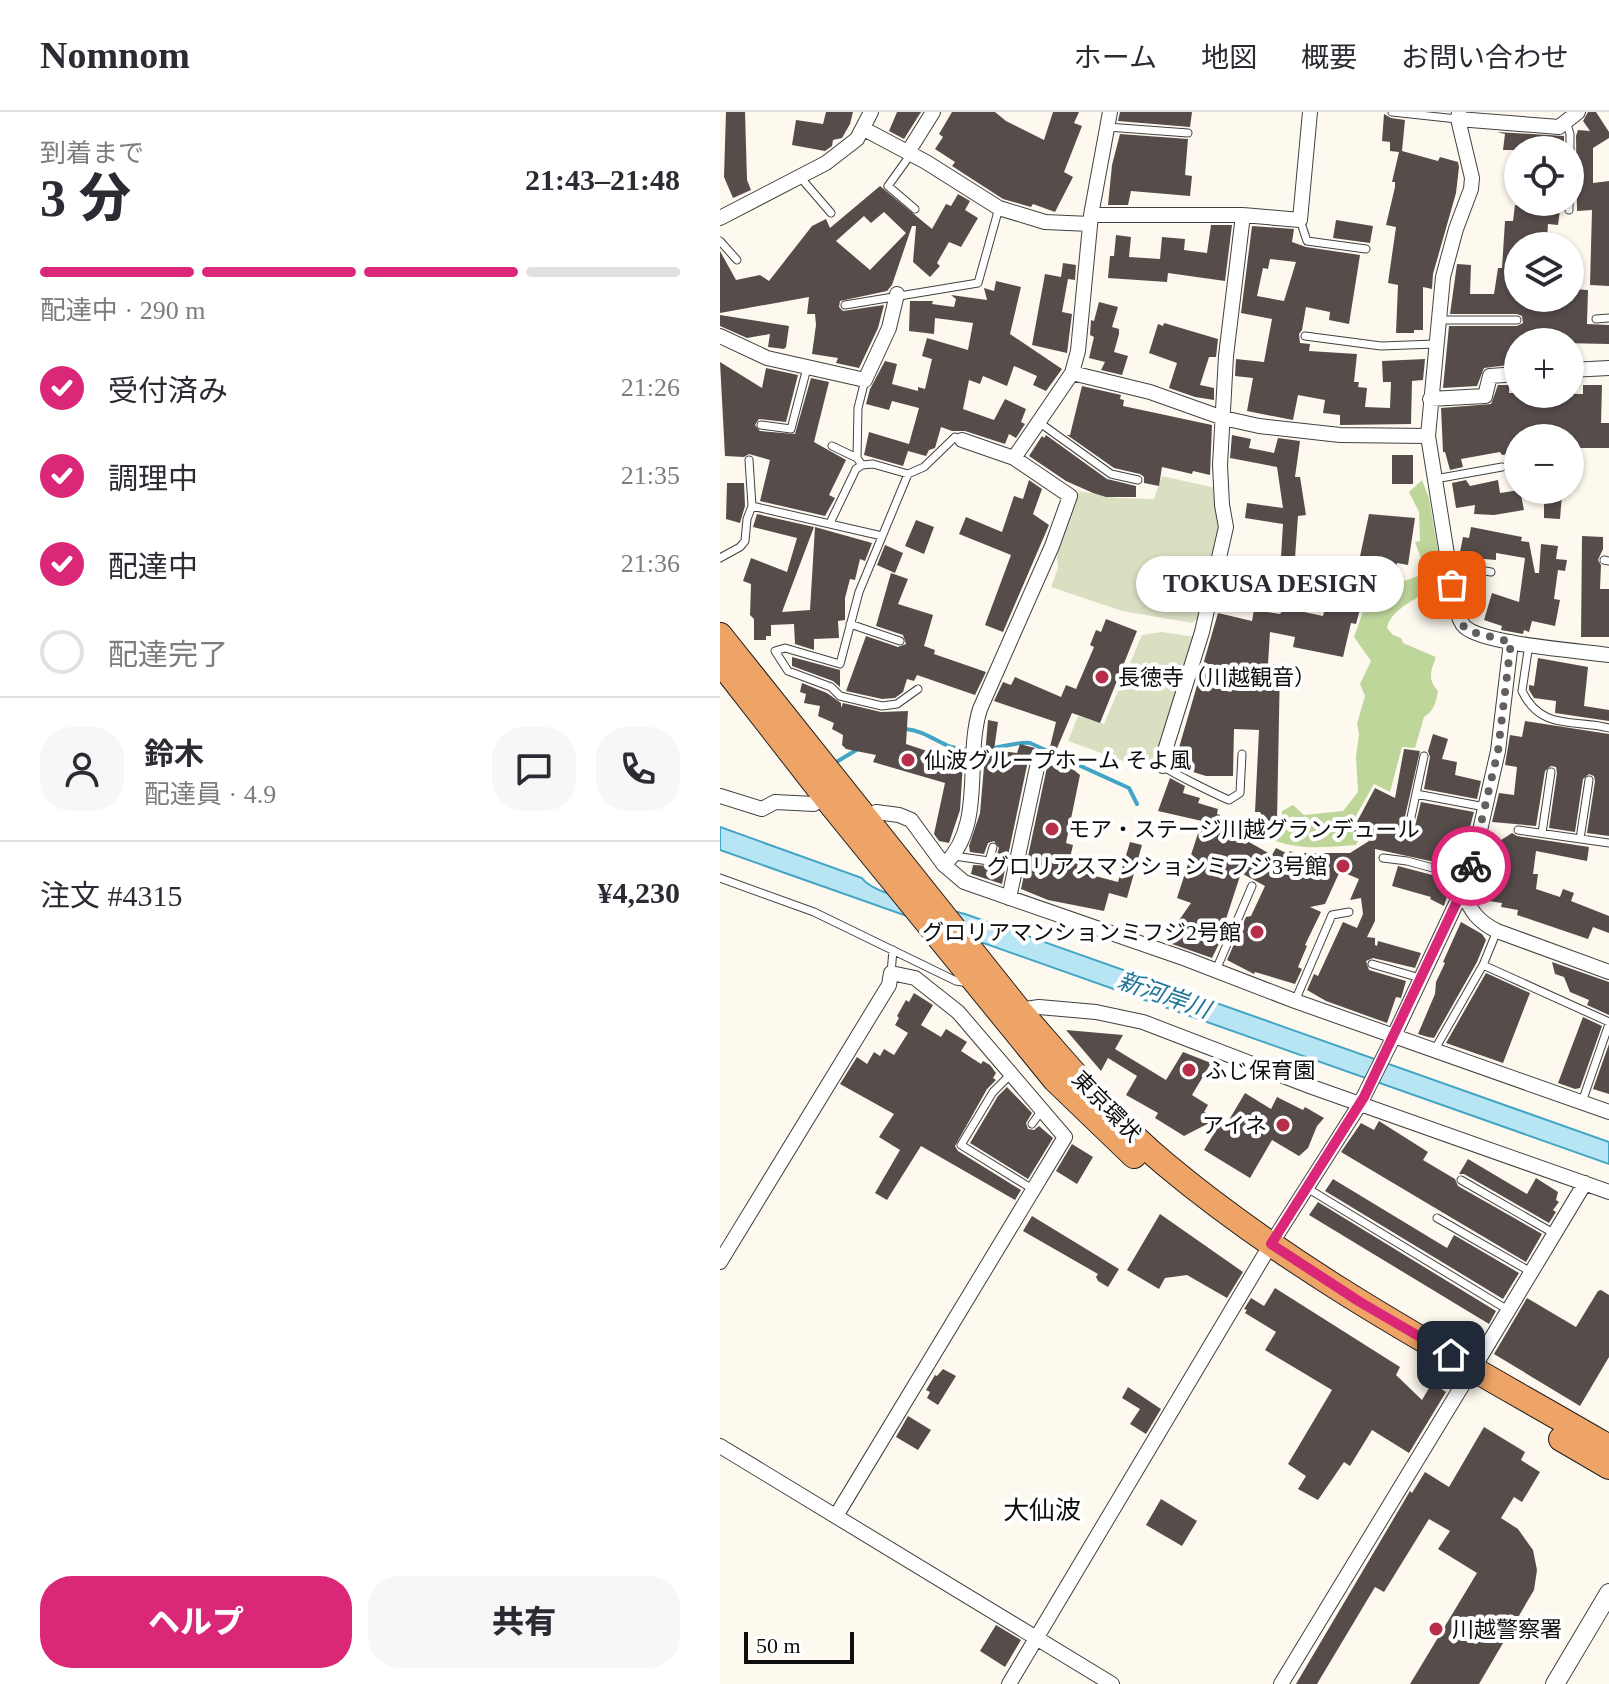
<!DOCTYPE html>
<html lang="ja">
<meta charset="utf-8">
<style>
:root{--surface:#fff;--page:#f7f7f7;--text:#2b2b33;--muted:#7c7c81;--line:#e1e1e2;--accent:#db2777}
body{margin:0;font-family:"Times New Roman","Noto Sans JP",serif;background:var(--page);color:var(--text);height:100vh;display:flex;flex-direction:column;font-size:30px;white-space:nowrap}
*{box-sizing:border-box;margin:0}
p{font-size:26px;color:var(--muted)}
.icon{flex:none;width:44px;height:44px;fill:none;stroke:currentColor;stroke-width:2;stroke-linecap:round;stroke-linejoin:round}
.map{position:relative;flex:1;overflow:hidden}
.panel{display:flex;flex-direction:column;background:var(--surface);width:720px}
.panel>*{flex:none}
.buttons{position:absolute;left:784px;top:24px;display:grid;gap:16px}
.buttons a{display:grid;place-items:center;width:80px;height:80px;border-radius:50%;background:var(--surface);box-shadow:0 2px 6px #0004;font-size:40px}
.scale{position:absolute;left:24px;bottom:20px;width:110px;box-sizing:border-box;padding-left:8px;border:4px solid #0e0e0e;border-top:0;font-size:22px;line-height:28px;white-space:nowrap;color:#0e0e0e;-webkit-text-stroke:6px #fff;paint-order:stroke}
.pin{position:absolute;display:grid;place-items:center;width:68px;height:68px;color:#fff;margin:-34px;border-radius:16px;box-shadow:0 4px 12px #0006}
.courier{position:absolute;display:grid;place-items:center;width:80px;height:80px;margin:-40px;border:6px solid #db2777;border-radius:50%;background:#fff;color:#222;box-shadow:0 2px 10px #0007}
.bubble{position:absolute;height:56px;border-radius:28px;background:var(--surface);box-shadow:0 2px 6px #0004;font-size:26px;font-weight:800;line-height:56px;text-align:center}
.head em{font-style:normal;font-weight:800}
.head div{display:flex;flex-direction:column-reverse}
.head{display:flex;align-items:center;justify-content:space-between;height:136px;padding:0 40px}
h1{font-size:52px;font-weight:800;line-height:60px}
.bar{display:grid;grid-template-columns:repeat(4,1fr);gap:12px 8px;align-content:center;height:96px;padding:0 40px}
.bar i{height:10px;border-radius:6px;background:var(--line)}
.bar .on{background:var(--accent)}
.bar p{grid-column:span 4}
.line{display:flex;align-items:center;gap:20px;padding:0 40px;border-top:2px solid var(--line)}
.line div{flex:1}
.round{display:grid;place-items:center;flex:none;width:84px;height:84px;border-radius:32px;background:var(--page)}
ol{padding:0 40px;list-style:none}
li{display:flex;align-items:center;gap:24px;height:88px}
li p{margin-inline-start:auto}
li .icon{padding:8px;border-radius:50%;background:var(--accent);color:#fff;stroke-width:4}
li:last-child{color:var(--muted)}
li i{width:44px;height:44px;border:4px solid var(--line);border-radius:50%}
.button{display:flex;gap:16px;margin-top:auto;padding:16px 40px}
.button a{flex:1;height:92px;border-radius:32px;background:var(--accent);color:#fff;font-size:32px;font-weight:800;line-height:92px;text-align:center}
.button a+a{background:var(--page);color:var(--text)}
header{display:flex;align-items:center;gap:48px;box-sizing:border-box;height:112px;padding:0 40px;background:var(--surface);border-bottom:2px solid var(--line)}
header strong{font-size:38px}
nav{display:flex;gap:44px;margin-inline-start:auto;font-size:28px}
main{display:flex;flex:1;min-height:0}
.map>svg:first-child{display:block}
</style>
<header>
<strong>Nomnom</strong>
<nav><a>ホーム</a><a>地図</a><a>概要</a><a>お問い合わせ</a></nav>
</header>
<main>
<section class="panel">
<div class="head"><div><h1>3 分</h1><p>到着まで</p></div><em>21:43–21:48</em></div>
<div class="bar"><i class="on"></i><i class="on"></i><i class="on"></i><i></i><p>配達中 · 290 m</p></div>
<ol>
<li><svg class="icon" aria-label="check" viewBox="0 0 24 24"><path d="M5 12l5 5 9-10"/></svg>受付済み<p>21:26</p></li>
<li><svg class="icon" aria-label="check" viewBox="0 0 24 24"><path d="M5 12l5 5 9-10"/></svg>調理中<p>21:35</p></li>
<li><svg class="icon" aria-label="check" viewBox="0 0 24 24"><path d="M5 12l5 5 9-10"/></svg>配達中<p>21:36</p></li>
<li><i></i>配達完了</li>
</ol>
<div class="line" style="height:144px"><a class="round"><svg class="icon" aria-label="person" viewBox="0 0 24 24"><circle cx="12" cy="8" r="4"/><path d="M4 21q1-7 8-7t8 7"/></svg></a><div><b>鈴木</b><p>配達員 · 4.9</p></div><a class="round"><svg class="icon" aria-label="chat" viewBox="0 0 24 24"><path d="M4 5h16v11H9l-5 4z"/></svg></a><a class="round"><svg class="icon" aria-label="phone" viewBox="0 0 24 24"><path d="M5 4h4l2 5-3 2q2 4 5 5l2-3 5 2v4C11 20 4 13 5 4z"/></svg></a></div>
<div class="line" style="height:104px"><div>注文 #4315</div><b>¥4,230</b></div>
<div class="button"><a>ヘルプ</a><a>共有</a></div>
</section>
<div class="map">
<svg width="889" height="1572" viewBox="0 0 889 1572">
<rect width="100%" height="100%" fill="#fef9ef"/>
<path fill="#bfd69b" d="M702,368L709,386L723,468C708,483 671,494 667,516L673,523L681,526L683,531L716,545C711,559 707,567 718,579C716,590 714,599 704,605L695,636L682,635L670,680L654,672L629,716L640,725L636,733C607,735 579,739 551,727L562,709V699L573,693L584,703L623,699L638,680L636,645L639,622L637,612L645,584L640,572L651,549L634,525L644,497L638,493L647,471L668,475L679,466L684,469L701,463L703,452L695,430L700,429L699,400L689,380Z"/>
<path fill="#dadfc1" d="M442,364L496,376L500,416L479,506L472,511L402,499L331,475L338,456L336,433L359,379L397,386L434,387Z
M442,520L475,525L435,651L412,652L348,629L358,604L384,612L422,523Z"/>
<path fill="#b7e5f3" stroke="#42a5c5" stroke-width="2" d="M0,715L142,766C155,785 224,795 248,803L889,1030V1052L0,738Z"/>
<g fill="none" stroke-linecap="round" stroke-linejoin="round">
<path stroke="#42a5c5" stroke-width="4" d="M185,617C211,619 222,638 249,638
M261,637C277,637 298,629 310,631L409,676L417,692
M118,649L138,637"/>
</g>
<path fill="#564d4b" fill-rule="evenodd" d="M6,0H25L27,68L31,78L13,86L4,65Z
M106,0H133L130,12L122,26L113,28L112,34L105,39L72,33L76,8L103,12Z
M177,0H201L184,27L169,19Z
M232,0H275L286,9L324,28L333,0H359L354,11L362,14L344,60L353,65L335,100L313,92L311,95L283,87L232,54L235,50L215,37L223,25L219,22Z
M400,0H472L470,15L398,9Z
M868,0H876L889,20V26L873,36V71L889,69V174L870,173L872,98L857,99L856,24L858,18L870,19L863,9Z
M664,2L671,6L685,8L682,39L718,49L720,45L738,50L739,55L736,81L713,162L712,177L703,175V218H694V221H676L678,173L668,171L676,115L666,113L675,75V70H672L679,40L670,39V30L662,29Z
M777,20L844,24V38H783L785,22Z
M400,22L468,27L465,63L472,64L470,84L411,79L408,93H388L392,53Z
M160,74L212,117L226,92L231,94L238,82L250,89L245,98L258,106L241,135L229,130L217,151L220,154L210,165L193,150L196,114H192L172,173L167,179L120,189L119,195L123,199L164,193L158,216L139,256L116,251L118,246L92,242L96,213L95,202H87L89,185L0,201V139L16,168L40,163L49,169L92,114L106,107L110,116ZM164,100L186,121L150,158L116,129L144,104L151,111Z
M806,90H828L827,96L840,98L838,113L828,112L827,127L805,125L804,134H798V186H850V177L868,178L867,212L889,213V232L798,230L797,252L764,256L757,274L723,276L729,214H797L803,211L802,204L797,202H730L737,152L751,153L750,182H774L778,156H782L785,109H793L795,93L806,94Z
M616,108L653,114L650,131L613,126Z
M491,113H512L505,169L448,161L447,170L388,166L390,144H394L396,123L411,125L409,145L440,147L442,125L465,127L464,138L487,141Z
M532,114L574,117L572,130L586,135L640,143L629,212L609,208L610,200L586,195L582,218L579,222L580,231L590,232L589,239L637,242L634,270H639L638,275L647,276L645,295L670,296L671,270H663L662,249L705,247L703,268L692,269L691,312L620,313V303L603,301L605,288L578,283L573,308L527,299L533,266L515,264L516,247L544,250L552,207L521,201ZM550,147L576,150L564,189L537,184L543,156L548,157Z
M343,151L356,153L355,168L348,167L342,200L352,202L347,241L312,233L325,162L341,165Z
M276,169L301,175L290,222L342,257L326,279L313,273L317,264L294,254L287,274L263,264L260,272L249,268L243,297L274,308L285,287L306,297L301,310L305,312L296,326L289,322L285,332L245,319H232L221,315L215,336L209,338L206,344L188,339L183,354L144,343L149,320L189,332L199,296L172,289L169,298L146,292L150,277L165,249L177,252L172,272L198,279V275L205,277L212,247L202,244L207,226L248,238L253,211L215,206L214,222L189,219L190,189H213L212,192L234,195L236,187L231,183L267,188L264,176L274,179Z
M379,190L398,195L392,215L399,217V222L394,240L408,244L402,263L381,258L385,250L369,246L374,225L370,223L371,208L374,209Z
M0,203L69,214L66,235L64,237L48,235L50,222L27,226L0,214Z
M444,211L498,227L496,245H489L480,273L494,276V288L475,285L449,276L457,251L429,241L438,212L443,214Z
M0,250L42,276L46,256L78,263L66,310L39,307L35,313L40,319L75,322L91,266L109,270L94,330L126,348L109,383L115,386L105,404L40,389L50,348L29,342L24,345L5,344Z
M778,273H789V281L863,282V273H882L881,311H889V336H850V326H793L796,341L782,343L780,340L741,347L743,355L730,358L725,340H723L721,296L771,292Z
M362,274L401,283L400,287L404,288L403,294L492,313L490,363L473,359L472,362L442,355L439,374L424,371V365L420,362L394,356L347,323H350Z
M326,323L387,367L416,374V385H386L373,381L346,369L309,344L322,324L324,326Z
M512,323L531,327L529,336L554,341L558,326L580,329L575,365H580L586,403L578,404L575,446L561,445L563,412L525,406L527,391L563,396L557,355L510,346Z
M672,343H693V372H672Z
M309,368L322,377L313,402L329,413L283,520L265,513L291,443L239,422L246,405L282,420L294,384L303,387Z
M746,368L750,374L778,368L780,381L800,378L804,398L774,403L754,402L755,393L736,396L732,371Z
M7,371H24L25,394L20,411L6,407Z
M824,381L842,382L840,407L824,406Z
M37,402L94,415L62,500L90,498L95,415L152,431L145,449L140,447L135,468L130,467L125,486V508L118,509L119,526L94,527V538L75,532L74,512L51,513V524H46V528H34V507L30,503L31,472L23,469L31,446L67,460L77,426L33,415Z
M649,402L695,406L688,453L677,451L676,458L669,457L667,471L638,467L632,495L640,497L636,512L631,511L623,545L573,535L575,525L550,520L548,552L560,553L557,709H545L540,700H535L539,618L514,617L513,664H486L470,659V662L454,653L498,501L532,509L534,498L560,502L565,496L603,504L614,461L610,460L612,445L639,449Z
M196,408L214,415L204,442L185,434Z
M751,415L802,425L801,429L809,430L815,461H819L821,432L838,434L836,447L847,448L845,459L838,458L834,487L840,488L835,514L812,509L809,520L804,518L803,522L781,518L782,514L764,508L772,481L799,490L805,446L776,441V448L739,445L743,425L749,426Z
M862,424L883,425V437L878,448L881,453L880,477H889V525H861Z
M165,433L183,441L175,461L157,453Z
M171,461L188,467L178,492L213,503L204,534L215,538L214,542L266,560L255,583L197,563L194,569L187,567L183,580L175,586L162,587L126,579L146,524L178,535L186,532L183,523L156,514Z
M386,507L417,519L380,611L352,601L335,641L329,639L336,610L274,589L283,570L291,573L295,565L341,585L346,573L356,577L374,535L370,533L376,518L381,520Z
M72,545L120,558V575L113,569L72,554Z
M818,546L868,555L864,594L889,598V609L835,601L836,589L814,586L809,578V573L814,574Z
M82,571L107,581L121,591V596L123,591L161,600L188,599L186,632L243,651L240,698L229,731L219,729L214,722L225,671L153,650L156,643L126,637L122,633L123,623L112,617L114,611L98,604L100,594L84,591L86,582L80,580Z
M268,608L278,610L274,638L297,641L300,632L315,636L309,644L282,772L251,762L253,753L273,754L279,736L274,729L268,731L264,742L250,740L249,734L260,701Z
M805,609L889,622V724L867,721L875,669L874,664L869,662L863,667L855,720L829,716L837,661L836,655L831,654L825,659L816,714L772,710L779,681L794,683L797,655L785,653L790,623L802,625Z
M713,622L728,627L722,647L737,650L735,663L761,669L757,687L704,677L710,645L708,639Z
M684,637L700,639L684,709L685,714L689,716L695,714L701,690L754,700L740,753L725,748L724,752L655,737V809L647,825L655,826V833L657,834L658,829L701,841L695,856L653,846L646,849L649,858L686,869L682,883L681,886L676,885L667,911L606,889L587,878L594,862L598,864L623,810L637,816L643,802L641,786L630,788L639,767L620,759L605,792L590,795L601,800L585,833L587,834L578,855L582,857L575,872L535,860L534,862L507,848L526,805L531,804L545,774L521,761L505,810L510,809L492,846L452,832L456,822L453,821L455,814L471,791L457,786L482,709L438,699L450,666L465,674L463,681L480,686L478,691L498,697L497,702L500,703L496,719L529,730L552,743L556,736L568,742L570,739L574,741H630L649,729L632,719L655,676L675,686Z
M335,653L350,655L360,663L346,731L353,733L349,750L358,751L356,759L398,770L410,730L422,733L407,786L389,781L384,799L328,788L301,777L327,655Z
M792,721L797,724L869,735L867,749L816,739L813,762H818L816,777L840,785L843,777L854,781L851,789L889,804V821L873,815L868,827L797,803L798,798L781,795L782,791L769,789L778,730Z
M678,754L720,765L719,770L730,775L724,794L710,787L711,785L672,774Z
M741,810L762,822L766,828L757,850L714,926L708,925L698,922L715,882L716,870L725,851L723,850Z
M832,850L889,870V903L867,893L869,888L850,880L844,865L835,862Z
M766,861L810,881L783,951L726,931Z
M194,881L213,893L201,913L221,925L226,917L247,930L241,939L261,952L263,949L270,953L276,961L273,966L276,968L267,977L235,1034L238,1039L301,1078L295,1088L201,1034L167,1088L155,1081L180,1038L159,1025L174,1002L120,972L137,945L147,952L154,940L160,944L164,937L174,943L188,921L175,913L179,906L177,904L186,888L189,890Z
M863,905L882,914L860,976L855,977L838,971Z
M346,918L403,923L395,937L446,968L463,940L491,951L472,983L488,993L484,1000L497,1007L464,1024L435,1006L438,1001L406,983L417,964L388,946L381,959Z
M889,932V982L873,977Z
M287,975L312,1001L306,1011L308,1017L314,1018L319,1014L333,1026L308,1067L250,1031L278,984Z
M525,981L551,997L557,985L583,998L585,995L604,1006L597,1014L588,1036L579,1044L552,1028L530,1066L484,1038L501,1010L506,1013Z
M659,1009L708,1040L703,1048L735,1067L738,1074L822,1122L806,1150L621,1040L641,1011L654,1018Z
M352,1032L373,1045L357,1072L336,1059Z
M748,1047L807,1082L816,1066L838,1080L836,1088L839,1090L833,1098L836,1100L829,1111L744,1062H739Z
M613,1067L727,1136L734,1123L799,1161L783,1187L605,1079Z
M598,1090L776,1199L769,1212L589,1103Z
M440,1102L523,1160L507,1186L467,1163L445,1166L439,1177L407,1158Z
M312,1104L399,1157L388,1175L378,1169L376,1165L378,1162L303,1119Z
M555,1176L680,1255L676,1263L702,1288L712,1271L726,1280L689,1341L652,1318L630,1354L624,1350L598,1388L578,1377L586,1364L568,1352L612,1278L545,1238L556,1220L525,1201L527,1198L524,1197L531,1186L544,1194Z
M881,1178L889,1183V1245L860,1294L774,1242L807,1186L856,1215L878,1179Z
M223,1257L236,1264L218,1293L207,1286L210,1280L206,1278L215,1263L217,1264Z
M408,1275L441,1297L426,1322L410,1312L420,1297L402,1286Z
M188,1304L211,1318L198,1338L176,1325Z
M764,1315L805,1340L801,1348L820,1360L802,1390L794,1385L781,1406L798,1417L813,1438L817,1458L814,1478L759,1572H690L757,1461L718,1437L730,1419L709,1407L664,1480L655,1475L597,1572H576L690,1379L692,1381L705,1360L729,1375Z
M441,1387L477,1409L462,1434L426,1413Z
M276,1513L301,1528L285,1555L260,1539Z"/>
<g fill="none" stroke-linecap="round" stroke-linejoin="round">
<defs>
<path id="service" d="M672,0L737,7
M846,9L850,22V38
M387,15L468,21
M191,42L168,74L195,97
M80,65L111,101
M849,98V90
M580,108L587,129L646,137
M0,129L17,148
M125,193L258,171L279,96
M876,207L889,206
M719,208H797
M585,224L661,234L715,232
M320,311L391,362L418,368
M41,313L71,317L87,256
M112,334L137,346
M142,353L153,352L188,362
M715,367L782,355
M32,394L162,424
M110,411L136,357L142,353L137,346L138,296L145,268
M0,446L20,435L25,429L27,407L32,394L29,348
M884,448L889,449
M729,453L771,460
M497,454L589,455
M492,480L559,493
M130,512L180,529
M809,532L802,579C821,619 854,607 889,616
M198,577L177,592L162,594L120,584L111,575L68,559L55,539L65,536L120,552L139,480L188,362L204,355L235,325L242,328
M443,654C450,660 497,683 509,688L520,681L522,642
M696,682L765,695
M690,710L704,644
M798,718L889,731
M822,721L831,660
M860,727L869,668
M234,744L269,749L273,735
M663,746L687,749L746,765
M0,766L94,800L236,869L248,871
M652,852L700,866
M763,853L889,910
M496,858L532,774
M171,861L173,838
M575,889L612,803L629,800
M715,937L763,853L777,819
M290,963L273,980L241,1033L314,1078
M862,990L889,912
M312,1012L322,998
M741,1068L835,1122
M587,1076L788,1198
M717,1106L811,1160"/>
<path id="minor" d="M390,0L371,103L358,239L352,261L430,280L503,306L539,314L620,323L708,324
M739,0L738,7L752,66L751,77L736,117L723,165L708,324L735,492C738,500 739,510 745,515C763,532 861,539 889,543
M738,7L839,15L858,0
M144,17L206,50L279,96L325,110L370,112
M188,40L213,0
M371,103H523L580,108L590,0
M0,106L106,51L137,27L151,0
M0,224L47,246L145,268L169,216L177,182
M850,258L889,256
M710,287L765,284L770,264L798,262
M294,346L352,261
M443,654V645L482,520L506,415L502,393L500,353L506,244L523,103
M0,684L42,697L55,690L94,692
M156,700L179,703L191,708L224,753L244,770L466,847L575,889L889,1000
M224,753C266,713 244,648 260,597L332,434L350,384L294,346L242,328
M742,779C751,799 757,809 777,819L889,860
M289,786L319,646
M299,898L319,895L376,900L423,910L592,975L889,1080
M0,1150L169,873L171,861L195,866L238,900L345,1025L116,1404
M753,1257L865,1071
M0,1334L392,1572
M289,1572L551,1132L640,992L671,930L742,779L756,736L778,639L791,530
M561,1572L745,1269"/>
<path id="tertiary" d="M835,1572L889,1481"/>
<path id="trunk" d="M0,523L299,898C345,950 391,1007 445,1052C580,1165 738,1247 889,1335
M0,550L113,695L335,968L414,1044
M841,1327L889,1355"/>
</defs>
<use href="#service" stroke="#414141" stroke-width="9"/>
<use href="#minor" stroke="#414141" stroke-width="16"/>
<use href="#tertiary" stroke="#414141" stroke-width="20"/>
<use href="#trunk" stroke="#1f1f1f" stroke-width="26"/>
<use href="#service" stroke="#fff" stroke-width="7"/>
<use href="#minor" stroke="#fff" stroke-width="14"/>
<use href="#tertiary" stroke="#fff" stroke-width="18"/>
<use href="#trunk" stroke="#eea466" stroke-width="24"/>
</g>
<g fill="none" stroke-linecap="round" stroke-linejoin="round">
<path stroke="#62605d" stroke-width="8" stroke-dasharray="0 14.4" d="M732,473L742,513L752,520L791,530L778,639L751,754"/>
<path stroke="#db2777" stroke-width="10" d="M731,1243L640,1190L551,1132L644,985L742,779L751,754"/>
</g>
<g fill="#b62e48" stroke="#fff" stroke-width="3">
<circle cx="382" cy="565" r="8"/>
<circle cx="188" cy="648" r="8"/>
<circle cx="332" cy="717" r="8"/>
<circle cx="623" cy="754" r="8"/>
<circle cx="537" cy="820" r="8"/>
<circle cx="469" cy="958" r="8"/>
<circle cx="563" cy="1013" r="8"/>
<circle cx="716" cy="1517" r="8"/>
</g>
<g text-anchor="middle" stroke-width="8" stroke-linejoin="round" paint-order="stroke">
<g font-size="22" fill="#0e0e0e" stroke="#fff" text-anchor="start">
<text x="398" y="573">長徳寺（川越観音）</text>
<text x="204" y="656">仙波グループホーム そよ風</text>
<text x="348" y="725">モア・ステージ川越グランデュール</text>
<text x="607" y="762" text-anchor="end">グロリアスマンションミフジ3号館</text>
<text x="521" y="828" text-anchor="end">グロリアマンションミフジ2号館</text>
<text x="485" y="966">ふじ保育園</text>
<text x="547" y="1021" text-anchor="end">アイネ</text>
<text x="732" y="1525">川越警察署</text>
</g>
<g font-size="22" fill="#0e0e0e" stroke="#fff">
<text transform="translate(387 994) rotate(46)" y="8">東京環状</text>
</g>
<g font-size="24" font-style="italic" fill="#1e7598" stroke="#fff">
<text transform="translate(444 883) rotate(19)" y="8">新河岸川</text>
</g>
<g font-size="26" fill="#0e0e0e" stroke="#fff">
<text x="322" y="1407">大仙波</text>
</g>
</g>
</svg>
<div class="buttons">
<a><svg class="icon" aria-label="locate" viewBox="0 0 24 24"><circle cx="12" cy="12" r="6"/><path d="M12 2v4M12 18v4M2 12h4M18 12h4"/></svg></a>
<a><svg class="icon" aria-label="layers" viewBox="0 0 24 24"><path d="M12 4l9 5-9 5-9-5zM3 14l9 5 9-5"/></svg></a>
<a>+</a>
<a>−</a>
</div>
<div class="scale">50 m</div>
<div class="pin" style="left:732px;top:473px;background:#ea580c"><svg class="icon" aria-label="bag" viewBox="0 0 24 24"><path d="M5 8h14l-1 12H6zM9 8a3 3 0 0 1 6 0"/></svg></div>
<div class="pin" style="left:731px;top:1243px;background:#1f2937"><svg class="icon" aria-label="home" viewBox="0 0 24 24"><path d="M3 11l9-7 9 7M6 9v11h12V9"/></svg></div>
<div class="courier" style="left:751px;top:754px"><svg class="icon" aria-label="bike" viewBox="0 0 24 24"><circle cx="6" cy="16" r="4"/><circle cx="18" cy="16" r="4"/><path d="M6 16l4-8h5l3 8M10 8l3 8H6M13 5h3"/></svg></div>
<div class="bubble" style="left:416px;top:444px;width:268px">TOKUSA DESIGN</div>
</div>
</main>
